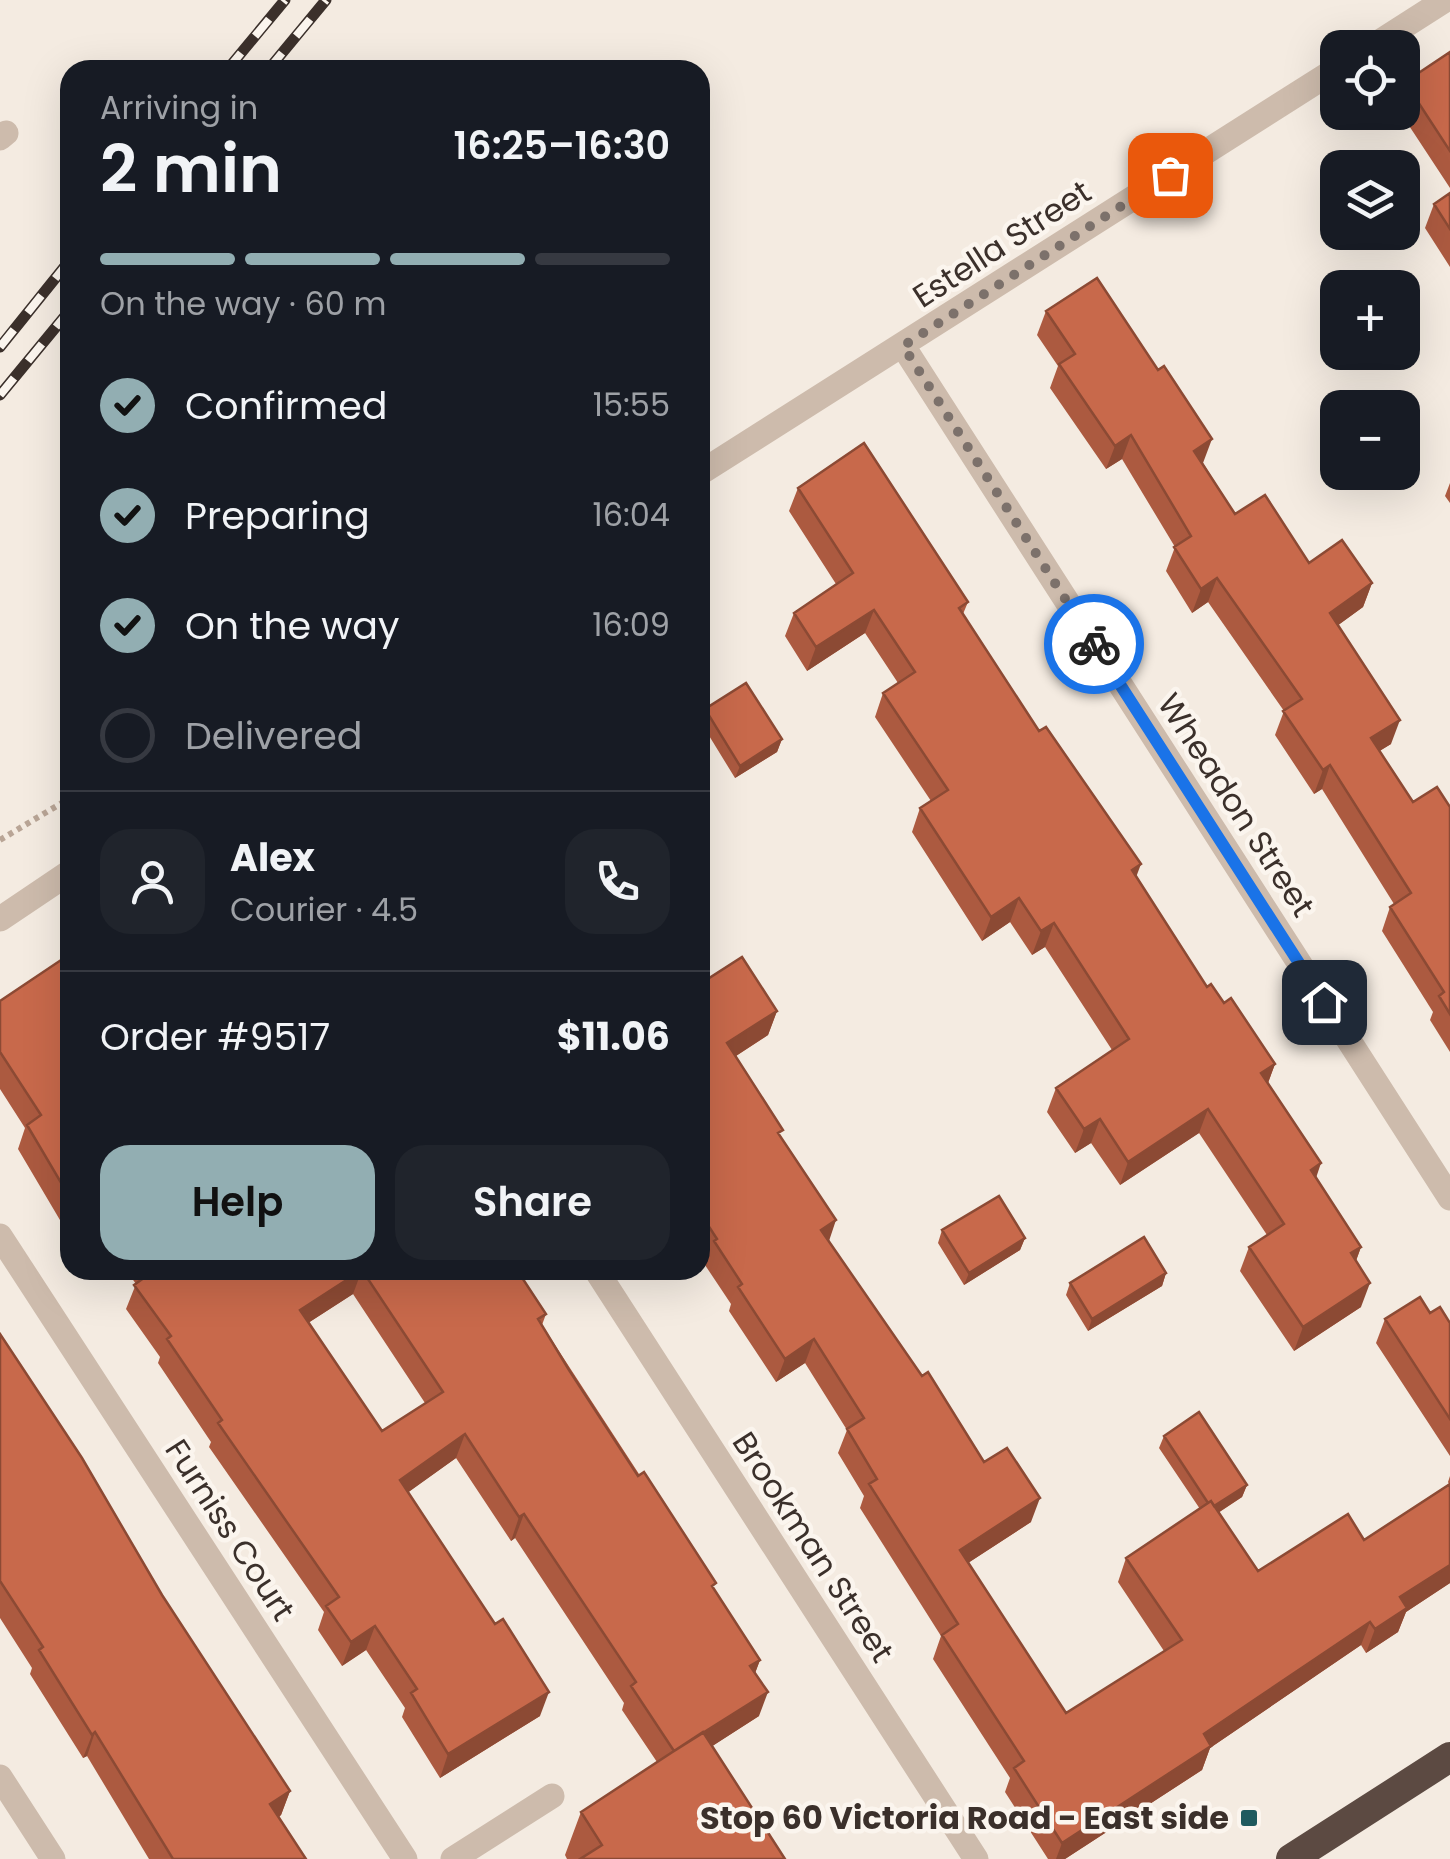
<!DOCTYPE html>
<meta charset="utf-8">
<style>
:root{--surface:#171b24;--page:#20242c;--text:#f1f3f6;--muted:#9ea1a6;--line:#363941;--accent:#92aeb2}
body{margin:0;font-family:Poppins,sans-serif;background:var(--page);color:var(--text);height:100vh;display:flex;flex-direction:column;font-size:38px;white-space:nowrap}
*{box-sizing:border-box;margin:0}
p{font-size:32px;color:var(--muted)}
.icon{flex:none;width:55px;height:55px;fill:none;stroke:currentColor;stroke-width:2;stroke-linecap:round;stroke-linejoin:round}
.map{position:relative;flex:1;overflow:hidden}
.sheet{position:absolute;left:60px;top:60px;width:650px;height:1220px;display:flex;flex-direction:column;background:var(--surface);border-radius:30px;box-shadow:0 10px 40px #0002}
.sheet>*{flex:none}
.fabs{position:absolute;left:1320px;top:30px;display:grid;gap:20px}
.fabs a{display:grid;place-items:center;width:100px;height:100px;border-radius:20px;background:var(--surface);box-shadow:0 10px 40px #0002;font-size:50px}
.pin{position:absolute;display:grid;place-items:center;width:85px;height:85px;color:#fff;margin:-42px;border-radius:20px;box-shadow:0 5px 15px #0006}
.courier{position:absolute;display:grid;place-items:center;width:100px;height:100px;margin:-50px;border:8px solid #1a73e8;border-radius:50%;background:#fff;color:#222;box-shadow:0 2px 12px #0007}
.overview em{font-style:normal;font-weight:600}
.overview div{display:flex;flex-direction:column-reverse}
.overview{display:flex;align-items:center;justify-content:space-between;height:170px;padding:0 40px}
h1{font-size:65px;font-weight:600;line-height:75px}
.bar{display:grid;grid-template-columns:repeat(4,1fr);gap:15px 10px;align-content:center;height:120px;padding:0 40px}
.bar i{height:12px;border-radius:8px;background:var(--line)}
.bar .on{background:var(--accent)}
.bar p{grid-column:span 4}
.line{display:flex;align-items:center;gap:25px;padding:0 40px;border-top:2px solid var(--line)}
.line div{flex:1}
.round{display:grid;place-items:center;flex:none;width:105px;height:105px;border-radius:30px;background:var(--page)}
ol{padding:0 40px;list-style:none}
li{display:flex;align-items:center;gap:30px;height:110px}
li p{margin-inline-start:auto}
li .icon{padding:10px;border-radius:50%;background:var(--accent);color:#111;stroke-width:4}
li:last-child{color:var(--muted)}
li i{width:55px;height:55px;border:5px solid var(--line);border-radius:50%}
.button{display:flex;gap:20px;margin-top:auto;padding:20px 40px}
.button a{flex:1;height:115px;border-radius:30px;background:var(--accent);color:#111;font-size:40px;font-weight:600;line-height:115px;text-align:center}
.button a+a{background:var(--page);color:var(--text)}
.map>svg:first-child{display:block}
</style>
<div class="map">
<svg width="1450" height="1859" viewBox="0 0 1450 1859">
<rect width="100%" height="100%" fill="#f4ebe1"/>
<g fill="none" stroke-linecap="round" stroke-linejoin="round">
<path stroke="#b9a596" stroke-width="6" stroke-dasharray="5 5" stroke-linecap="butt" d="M0,840L70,798"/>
<path stroke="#cdbbac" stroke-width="25" d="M1370,48L1445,0
M0,138L6,133
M903,346L1450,1198
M700,473L1338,68
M0,919L70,872
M0,1236L405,1859
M596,1270L976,1859
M0,1777L53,1859
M453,1859L552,1796"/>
<path stroke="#5c4a42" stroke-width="30" d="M1291,1859L1450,1757"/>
<defs>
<path id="rail" d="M227,70L285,0
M268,70L326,0
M0,347L70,260
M0,395L70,310"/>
</defs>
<use href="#rail" stroke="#3b302b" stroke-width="11"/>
<use href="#rail" stroke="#fbf5ee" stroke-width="8" stroke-dasharray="22" stroke-linecap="butt"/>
</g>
<path fill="#ac5a40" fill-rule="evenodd" d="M1450,52V188L1400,112H1402V88L1405,82Z
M1450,193V267L1425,228L1434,204Z
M1046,311L1203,463L1235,514L1309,563L1372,583L1363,607L1338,625L1391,744L1379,751L1413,802L1450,807V1052L1430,1020L1433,1012L1382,931L1390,907L1394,904L1322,789L1314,794L1275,735L1284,711L1208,602L1192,613L1166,571L1175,547L1122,459L1106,469L1050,388L1058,366L1037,335Z
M1450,483V503L1445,496Z
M798,488L968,602L963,614L1207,987L1224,1003L1275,1064L1268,1083L1316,1178L1361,1247L1356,1261L1361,1307L1294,1351L1240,1271L1249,1247L1267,1235L1199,1133L1120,1185L1091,1143L1075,1153L1047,1112L1056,1088L1112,1050L1045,947L1032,955L1010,922L982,941L912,832L920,808L931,801L875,717L883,693L898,683L865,633L807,671L785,636L794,613L836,584L789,511Z
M705,709L782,739L777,752L735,778L700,721Z
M70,954V1237L18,1149L25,1128L0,1089V1001Z
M700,984L777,1011L768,1035L736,1056L780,1137L828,1241L922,1376L984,1462L1031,1522L968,1563L1066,1713L1164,1651L1118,1582L1126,1558L1200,1509L1159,1448L1164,1436L1247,1485L1242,1497L1218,1513L1258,1571L1364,1540L1449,1484L1448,1482L1450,1476V1583L1406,1612L1398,1632L1366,1653L1361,1645L1210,1748L1202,1770L1065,1859H1048L1005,1792L1010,1778L933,1659L941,1636L860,1508L864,1496L838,1453L847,1430L805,1363L776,1382L729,1311L731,1304L705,1265L707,1261L700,1250Z
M942,1230L1025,1238L1020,1250L964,1285L938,1243Z
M126,1270H517L546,1314L542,1325L760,1660L755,1673L759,1716L712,1746L785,1859H567L565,1855L581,1812L657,1762L622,1710L624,1703L515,1538L511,1541L456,1458L408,1492L540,1716L440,1778L402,1717L405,1708L366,1650L342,1666L318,1630L324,1612L209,1447L211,1442L158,1363L160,1357L126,1309L136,1284ZM353,1294L425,1403L382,1431L308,1323Z
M1166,1273L1162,1286L1088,1331L1066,1295L1070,1283Z
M1430,1313L1450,1323V1456L1376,1343L1385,1319Z
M0,1334L162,1595L290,1791L281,1815L279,1817L306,1859H149L87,1756L83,1758L30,1674L32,1668L0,1618Z"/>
<path fill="#8c4a34" d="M1131,435L1122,459L1106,469L1115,446Z
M1212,439L1203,463L1185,475L1194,451Z
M1217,578L1208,602L1192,613L1201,589Z
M1372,583L1363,607L1322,637L1330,613Z
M874,610L865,633L807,671L816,647Z
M1400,720L1391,744L1362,762L1371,738Z
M782,739L777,752L735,778L740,766Z
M1330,765L1322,789L1314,794L1323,770Z
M1141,864L1132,888V870Z
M1019,898L1010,922L982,941L991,917Z
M1054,923L1045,947L1032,955L1041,931Z
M777,1011L768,1035L719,1067L727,1043Z
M1275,1064L1266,1088L1261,1073Z
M1208,1109L1199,1133L1120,1185L1128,1162Z
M1100,1119L1091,1143L1075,1153L1084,1129Z
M1321,1163L1313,1187L1311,1170Z
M836,1220L828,1244L821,1230Z
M1025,1238L1020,1250L964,1285L969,1273Z
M1361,1247L1352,1271L1351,1253Z
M362,1270L353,1294L291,1334L300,1310Z
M1166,1273L1162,1286L1088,1331L1092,1319Z
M1370,1283L1361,1307L1294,1351L1303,1327Z
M814,1339L805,1363L776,1382L785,1359Z
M465,1434L456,1458L392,1504L400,1480Z
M1247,1485L1242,1497L1207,1520L1212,1508Z
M1040,1498L1031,1522L951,1574L960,1550Z
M524,1514L515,1538L511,1541L519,1517Z
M1450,1565V1583L1406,1612L1398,1632L1366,1653L1375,1629L1400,1597Z
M1370,1622L1361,1645L1210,1748L1202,1770L1065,1859H1056L1062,1843L1204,1734Z
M375,1626L366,1650L342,1666L351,1642Z
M760,1660L751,1684L750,1666Z
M549,1692L540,1716L440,1778L448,1754Z
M768,1692L759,1716L666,1776L675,1752Z
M95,1732L87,1756L83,1758L92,1735Z
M290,1791L281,1815L262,1828L270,1804Z"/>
<path fill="#c8694b" stroke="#8c4a34" stroke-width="2.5" d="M1450,52V151L1405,82Z
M1450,193V229L1434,204Z
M1097,278L1158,370L1164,366L1212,439L1194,451L1235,514L1265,495L1309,563L1342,540L1372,583L1330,613L1400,720L1371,738L1413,802L1437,787L1450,807V1014L1439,996L1444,992L1390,907L1411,893L1330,765L1323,770L1283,711L1302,699L1217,578L1201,589L1174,547L1191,536L1131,435L1115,446L1059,364L1075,354L1046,311Z
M864,443L968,602L959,608L1039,731L1046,727L1141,864L1132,870L1207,987L1211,984L1224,1003L1231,998L1275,1064L1261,1073L1321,1163L1311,1170L1361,1247L1351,1253L1370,1283L1303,1327L1249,1247L1284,1224L1208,1109L1128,1162L1100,1119L1084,1129L1056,1088L1129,1039L1054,923L1041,931L1019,898L991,917L920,808L948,790L883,693L915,672L874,610L816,647L794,613L853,573L798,488Z
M746,683L782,739L740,766L705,709Z
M70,954V1198L27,1125L41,1115L0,1052V1001Z
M742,957L777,1011L727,1043L783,1130L778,1133L836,1220L821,1230L922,1376L928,1372L984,1462L1007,1448L1040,1498L960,1550L1066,1713L1182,1640L1126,1558L1211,1501L1258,1571L1348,1514L1364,1540L1450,1484V1565L1400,1597L1407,1608L1375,1629L1370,1622L1260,1696L1204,1734L1211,1746L1062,1843L1014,1768L1024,1761L942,1635L958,1624L869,1484L877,1479L847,1429L864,1418L814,1339L785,1359L738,1287L742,1284L714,1241L717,1239L700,1213V984Z
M999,1196L1025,1238L969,1273L942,1230Z
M1144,1237L1166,1273L1092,1319L1070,1283Z
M151,1270H362L300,1310L382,1431L443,1392L362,1270H517L546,1314L538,1319L569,1370L638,1476L644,1472L716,1583L712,1586L760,1660L750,1666L768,1692L674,1751L631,1686L636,1682L524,1514L519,1517L465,1434L400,1480L495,1624L503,1619L549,1692L448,1754L411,1693L417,1689L375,1626L351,1642L326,1606L339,1597L218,1423L222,1420L167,1339L171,1336L134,1285L152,1272Z
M1420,1297L1430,1313L1440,1307L1450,1323V1419L1385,1319Z
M0,1334L82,1458L162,1595L290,1791L270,1804L306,1859H173L95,1732L92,1735L39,1650L43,1647L0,1581Z
M1199,1412L1247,1485L1214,1506L1211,1501L1208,1503L1164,1436Z
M703,1732L785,1859H580L602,1845L581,1812Z"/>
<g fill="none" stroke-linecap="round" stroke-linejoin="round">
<path stroke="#7c716b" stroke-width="10" stroke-dasharray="0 18" d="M1094,644L903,346L1170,175"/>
<path stroke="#1a73e8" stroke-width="12" d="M1094,644L1324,1002"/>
</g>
<rect fill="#1f5a5e" stroke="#fbf5ee" stroke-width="4" x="1239" y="1808" width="20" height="20" rx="5"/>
<g text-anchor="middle" stroke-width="9" stroke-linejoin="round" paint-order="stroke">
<g font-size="32" fill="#3b302b" stroke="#fbf5ee">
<text transform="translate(1002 244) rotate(-33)" y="11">Estella Street</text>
<text transform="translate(1236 805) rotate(57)" y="11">Wheadon Street</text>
<text transform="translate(230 1530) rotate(57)" y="11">Furniss Court</text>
<text transform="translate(813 1547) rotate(57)" y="11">Brookman Street</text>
</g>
<g font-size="32" font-weight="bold" fill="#3b302b" stroke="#fbf5ee" text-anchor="end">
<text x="1229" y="1829">Stop 60 Victoria Road - East side</text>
</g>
</g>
</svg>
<div class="fabs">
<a><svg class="icon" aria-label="locate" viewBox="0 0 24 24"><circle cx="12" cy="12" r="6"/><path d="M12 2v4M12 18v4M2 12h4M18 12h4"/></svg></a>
<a><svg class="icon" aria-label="layers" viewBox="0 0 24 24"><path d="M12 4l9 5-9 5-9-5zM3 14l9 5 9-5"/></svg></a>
<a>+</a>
<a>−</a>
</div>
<div class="pin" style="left:1170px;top:175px;background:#ea580c"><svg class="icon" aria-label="bag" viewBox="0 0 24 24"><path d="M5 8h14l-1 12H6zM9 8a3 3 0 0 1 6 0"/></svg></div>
<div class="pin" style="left:1324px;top:1002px;background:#1f2937"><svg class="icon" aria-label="home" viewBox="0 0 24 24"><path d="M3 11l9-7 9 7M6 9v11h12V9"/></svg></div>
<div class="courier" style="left:1094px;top:644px"><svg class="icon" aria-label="bike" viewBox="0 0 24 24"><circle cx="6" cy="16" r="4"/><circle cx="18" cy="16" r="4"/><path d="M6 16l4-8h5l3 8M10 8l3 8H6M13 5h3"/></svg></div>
<section class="sheet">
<div class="overview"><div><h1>2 min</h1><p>Arriving in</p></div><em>16:25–16:30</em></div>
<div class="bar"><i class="on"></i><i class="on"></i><i class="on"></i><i></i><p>On the way · 60 m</p></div>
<ol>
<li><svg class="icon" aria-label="check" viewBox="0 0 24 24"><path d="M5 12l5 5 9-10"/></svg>Confirmed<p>15:55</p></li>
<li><svg class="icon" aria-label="check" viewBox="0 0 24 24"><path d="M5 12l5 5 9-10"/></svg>Preparing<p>16:04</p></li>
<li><svg class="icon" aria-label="check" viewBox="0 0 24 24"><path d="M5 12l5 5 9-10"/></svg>On the way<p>16:09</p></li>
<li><i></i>Delivered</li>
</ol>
<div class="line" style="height:180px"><a class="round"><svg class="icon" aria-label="person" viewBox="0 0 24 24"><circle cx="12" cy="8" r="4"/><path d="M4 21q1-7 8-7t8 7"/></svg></a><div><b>Alex</b><p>Courier · 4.5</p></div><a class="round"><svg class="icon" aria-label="phone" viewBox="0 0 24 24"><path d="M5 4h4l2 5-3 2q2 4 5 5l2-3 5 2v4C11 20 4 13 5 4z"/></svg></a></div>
<div class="line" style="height:130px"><div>Order #9517</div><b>$11.06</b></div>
<div class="button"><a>Help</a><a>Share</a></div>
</section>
</div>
